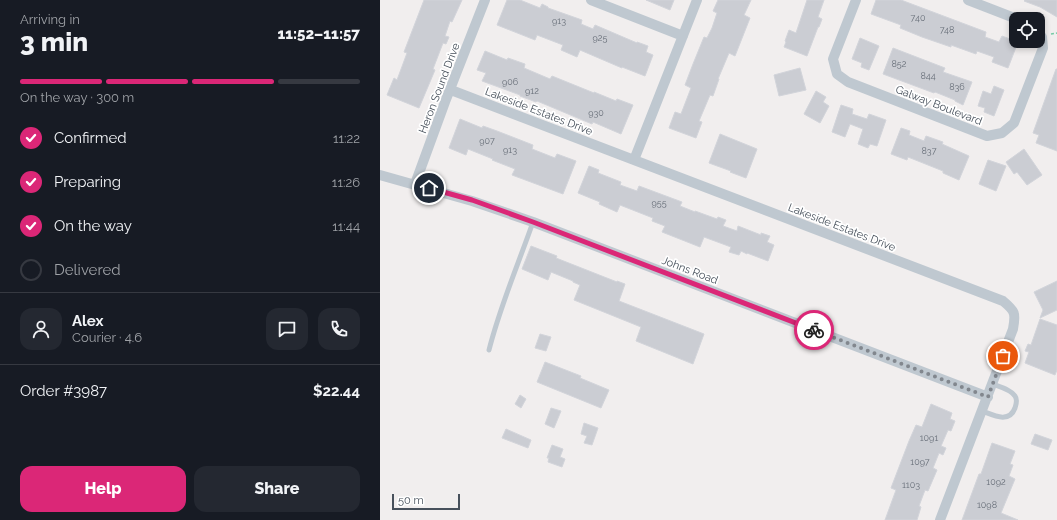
<!DOCTYPE html>
<meta charset="utf-8">
<style>
:root{--surface:#171b24;--page:#242831;--text:#f1f3f6;--muted:#9ea1a6;--line:#363941;--accent:#db2777}
body{margin:0;font-family:Raleway,sans-serif;background:var(--page);color:var(--text);height:100vh;display:flex;flex-direction:column;font-size:15px;white-space:nowrap}
*{box-sizing:border-box;margin:0}
p{font-size:13px;color:var(--muted)}
.icon{flex:none;width:22px;height:22px;fill:none;stroke:currentColor;stroke-width:2;stroke-linecap:round;stroke-linejoin:round}
.map{position:relative;flex:1;overflow:hidden}
.drawer{display:flex;flex-direction:column;background:var(--surface);width:380px}
.drawer>*{flex:none}
.tools{position:absolute;left:629px;top:12px;display:grid;gap:8px}
.tools a{display:grid;place-items:center;width:36px;height:36px;border-radius:8px;background:var(--surface);box-shadow:0 2px 6px #0003;font-size:20px}
.scale{position:absolute;left:12px;bottom:10px;width:68px;box-sizing:border-box;padding-left:4px;border:2px solid #47505b;border-top:0;font-size:11px;line-height:14px;white-space:nowrap;color:#47505b;-webkit-text-stroke:3px #fff;paint-order:stroke}
.pin{position:absolute;display:grid;place-items:center;width:34px;height:34px;color:#fff;margin:-17px;border:2px solid #fff;border-radius:50%;box-shadow:0 1px 4px #0007}
.courier{position:absolute;display:grid;place-items:center;width:40px;height:40px;margin:-20px;border:3px solid #db2777;border-radius:50%;background:#fff;color:#222;box-shadow:0 1px 5px #0007}
.overview em{font-style:normal;font-weight:800}
.overview div{display:flex;flex-direction:column-reverse}
.overview{display:flex;align-items:center;justify-content:space-between;height:68px;padding:0 20px}
h1{font-size:26px;font-weight:800;line-height:30px}
.bar{display:grid;grid-template-columns:repeat(4,1fr);gap:6px 4px;align-content:center;height:48px;padding:0 20px}
.bar i{height:5px;border-radius:3px;background:var(--line)}
.bar .selected{background:var(--accent)}
.bar p{grid-column:span 4}
.line{display:flex;align-items:center;gap:10px;padding:0 20px;border-top:1px solid var(--line)}
.line div{flex:1}
.round{display:grid;place-items:center;flex:none;width:42px;height:42px;border-radius:12px;background:var(--page)}
ol{padding:0 20px;list-style:none}
li{display:flex;align-items:center;gap:12px;height:44px}
li p{margin-inline-start:auto}
li .icon{padding:4px;border-radius:50%;background:var(--accent);color:#fff;stroke-width:4}
li:last-child{color:var(--muted)}
li i{width:22px;height:22px;border:2px solid var(--line);border-radius:50%}
.button{display:flex;gap:8px;margin-top:auto;padding:8px 20px}
.button a{flex:1;height:46px;border-radius:12px;background:var(--accent);color:#fff;font-size:16px;font-weight:800;line-height:46px;text-align:center}
.button a+a{background:var(--page);color:var(--text)}
main{display:flex;flex:1;min-height:0}
.map>svg:first-child{display:block}
</style>
<main>
<section class="drawer">
<div class="overview"><div><h1>3 min</h1><p>Arriving in</p></div><em>11:52–11:57</em></div>
<div class="bar"><i class="selected"></i><i class="selected"></i><i class="selected"></i><i></i><p>On the way · 300 m</p></div>
<ol>
<li><svg class="icon" aria-label="check" viewBox="0 0 24 24"><path d="M5 12l5 5 9-10"/></svg>Confirmed<p>11:22</p></li>
<li><svg class="icon" aria-label="check" viewBox="0 0 24 24"><path d="M5 12l5 5 9-10"/></svg>Preparing<p>11:26</p></li>
<li><svg class="icon" aria-label="check" viewBox="0 0 24 24"><path d="M5 12l5 5 9-10"/></svg>On the way<p>11:44</p></li>
<li><i></i>Delivered</li>
</ol>
<div class="line" style="height:72px"><a class="round"><svg class="icon" aria-label="person" viewBox="0 0 24 24"><circle cx="12" cy="8" r="4"/><path d="M4 21q1-7 8-7t8 7"/></svg></a><div><b>Alex</b><p>Courier · 4.6</p></div><a class="round"><svg class="icon" aria-label="chat" viewBox="0 0 24 24"><path d="M4 5h16v11H9l-5 4z"/></svg></a><a class="round"><svg class="icon" aria-label="phone" viewBox="0 0 24 24"><path d="M5 4h4l2 5-3 2q2 4 5 5l2-3 5 2v4C11 20 4 13 5 4z"/></svg></a></div>
<div class="line" style="height:52px"><div>Order #3987</div><b>$22.44</b></div>
<div class="button"><a>Help</a><a>Share</a></div>
</section>
<div class="map">
<svg width="677" height="520" viewBox="0 0 677 520">
<rect width="100%" height="100%" fill="#f1eeee"/>
<path fill="#cbcdd3" stroke="#d2d4da" d="M44,0H82L72,22L70,21L65,36L69,37L66,44L63,43L53,69L55,70L39,108L7,95L14,78L17,80L27,53L24,52Z
M127,0H140L160,8L162,4L168,7V8L202,20L201,24L213,29L215,25L257,43V42L268,46L266,52L273,55L265,76L242,67V68L200,50L197,57L181,50L183,45L157,35L155,40L117,25Z
M266,0H294L290,10Z
M338,0H371L364,15L370,18L355,56L349,53L338,79H339L333,96L330,95L319,121L322,122L316,138L289,128L295,112L301,114L311,88L305,85L313,64L324,37L327,38L332,28L337,13L333,11Z
M427,0H444L438,17L442,19L439,27H438L427,56L404,47L406,42L405,41L409,30L416,33Z
M496,0H521L606,32L605,37L619,42L622,36L638,42L628,68L612,62L614,57L597,51L596,54L571,45V47L542,37L520,28L521,25L491,14Z
M645,0H677V17L660,7L644,1Z
M480,38L499,46L489,70L481,67L482,63L472,59Z
M513,48L565,68L563,72L592,82L583,105L575,101V100L555,92L554,93L503,74Z
M105,51L127,60L128,58L145,64L144,68L170,79L172,76L214,93V92L236,101L237,99L253,105L241,134L213,122L212,124L157,101L156,102L140,96V95L102,81L106,73L97,70Z
M420,68L426,90L399,96L394,75Z
M676,69H677V151L656,143L659,135L653,133Z
M614,86L624,90L614,116L604,112L605,108L598,106L603,91L611,94Z
M436,91L446,97L443,102L449,106L440,123L424,114Z
M461,105L473,109L472,114L487,119L489,114L506,120L497,146L490,144L488,148L478,144L483,129L470,124L465,137L452,132Z
M80,119L102,128L103,126L117,131L153,145L152,149L175,158L177,154L196,161L183,194L132,175L135,169L112,160L113,159L88,149L86,155L69,148Z
M521,128L530,131L529,135L544,141L546,136L563,142L562,144L589,156L579,180L563,173V171L528,157L527,160L511,154Z
M340,134L377,149L366,178L350,172L351,171L329,163Z
M644,149L662,175L647,185L637,172L634,174L626,162Z
M608,160L626,166L616,191L599,184Z
M209,166L219,170L218,173L241,182L240,185L257,191L259,186L302,202L300,206L315,212V211L337,219L338,217L346,220L343,226L357,231L358,226L381,235V233L390,236L387,242L394,245L388,261L367,253V254L361,251L359,255L349,252L351,247L324,237L320,247L282,232L285,226L272,221L273,218L240,205L237,212L219,204L220,202L198,193Z
M151,246L177,256L176,258L237,282V281L245,284L239,301L324,334L313,364L256,341L261,327L194,300L200,285L193,282V281L171,272L168,280L142,269Z
M677,281V310L660,318L663,310L654,292Z
M660,319L677,325V370L675,375L645,363L649,352L645,351L648,344L651,345Z
M160,334L171,337L166,351L155,348Z
M165,362L201,376L200,378L229,390L221,408L157,382Z
M140,395L146,399L141,408L135,404Z
M551,404L572,413L570,419L575,421L571,431L568,430L561,446L566,448L563,455L559,453L553,468L557,470L548,491L545,490L539,506L541,507L537,520H505L516,490L511,488L529,441L536,425L542,427Z
M171,408L181,411L174,428L165,424Z
M204,423L218,428L212,445L204,443L207,436L201,434Z
M126,429L151,440L148,448L122,438Z
M655,434L672,440L668,450L651,444Z
M612,443L635,451L630,464L633,465L629,476L635,479L621,513L638,520H582L599,474H601Z
M172,445L183,449L180,457L185,459L182,467L168,462L169,458H167Z"/>
<g fill="none" stroke-linecap="round" stroke-linejoin="round">
<path stroke="#76cba6" stroke-width="1.5" stroke-dasharray="3 2" stroke-linecap="butt" d="M671,34L677,33"/>
<path stroke="#bfc8d0" stroke-width="5" d="M109,350C120,306 138,265 153,222
M602,411C613,415 629,424 635,408C636,404 638,400 635,396C630,389 620,387 612,384"/>
<path stroke="#bfc8d0" stroke-width="10" d="M211,0L303,36
M476,0L453,59L457,74L468,82L607,136L622,133L634,123L663,48L662,37L658,32
M588,0L637,19
M71,90L623,301C635,311 636,313 633,329L560,520
M254,160L317,0
M0,175L92,201L153,222L608,397
M35,184L65,102L105,0"/>
</g>
<g fill="none" stroke-linecap="round" stroke-linejoin="round">
<path stroke="#82878e" stroke-width="4" stroke-dasharray="0 7.2" d="M434,330L608,397L623,356"/>
<path stroke="#db2777" stroke-width="5" d="M49,188L92,200L153,222L434,330"/>
</g>
<g text-anchor="middle" stroke-width="3.5" stroke-linejoin="round" paint-order="stroke">
<g font-size="9" fill="#686f79">
<text x="538" y="21">740</text>
<text x="179" y="24">913</text>
<text x="567" y="33">748</text>
<text x="220" y="41">925</text>
<text x="519" y="67">852</text>
<text x="548" y="79">844</text>
<text x="130" y="85">906</text>
<text x="577" y="90">836</text>
<text x="152" y="94">912</text>
<text x="216" y="116">930</text>
<text x="107" y="144">907</text>
<text x="130" y="153">913</text>
<text x="549" y="154">837</text>
<text x="279" y="206">955</text>
<text x="549" y="441">1091</text>
<text x="540" y="465">1097</text>
<text x="616" y="485">1092</text>
<text x="531" y="488">1103</text>
<text x="607" y="508">1098</text>
</g>
<g font-size="11" fill="#47505b" stroke="#fff">
<text transform="translate(59 88) rotate(-69)" y="4">Heron Sound Drive</text>
<text transform="translate(559 105) rotate(21)" y="4">Galway Boulevard</text>
<text transform="translate(159 111) rotate(21)" y="4">Lakeside Estates Drive</text>
<text transform="translate(462 227) rotate(21)" y="4">Lakeside Estates Drive</text>
<text transform="translate(310 270) rotate(21)" y="4">Johns Road</text>
</g>
</g>
</svg>
<div class="tools">
<a><svg class="icon" aria-label="locate" viewBox="0 0 24 24"><circle cx="12" cy="12" r="6"/><path d="M12 2v4M12 18v4M2 12h4M18 12h4"/></svg></a>
</div>
<div class="scale">50 m</div>
<div class="pin" style="left:623px;top:356px;background:#ea580c"><svg class="icon" aria-label="bag" viewBox="0 0 24 24"><path d="M5 8h14l-1 12H6zM9 8a3 3 0 0 1 6 0"/></svg></div>
<div class="pin" style="left:49px;top:188px;background:#1f2937"><svg class="icon" aria-label="home" viewBox="0 0 24 24"><path d="M3 11l9-7 9 7M6 9v11h12V9"/></svg></div>
<div class="courier" style="left:434px;top:330px"><svg class="icon" aria-label="bike" viewBox="0 0 24 24"><circle cx="6" cy="16" r="4"/><circle cx="18" cy="16" r="4"/><path d="M6 16l4-8h5l3 8M10 8l3 8H6M13 5h3"/></svg></div>
</div>
</main>
